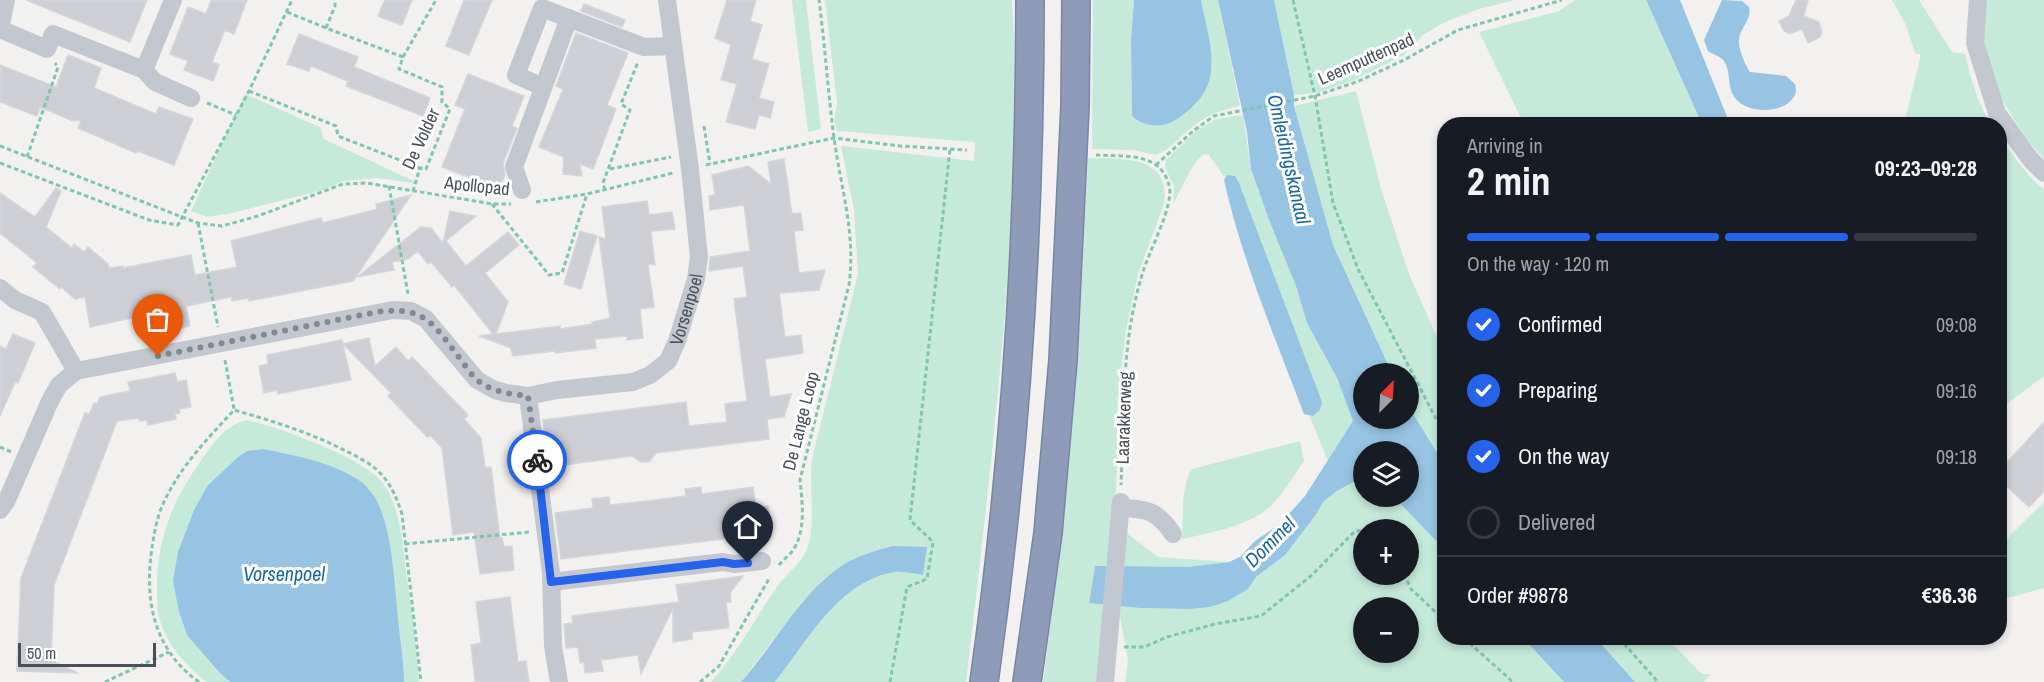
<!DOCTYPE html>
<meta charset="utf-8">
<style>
:root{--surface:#171b24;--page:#20242c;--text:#f1f3f6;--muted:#9ea1a6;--line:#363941;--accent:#2563eb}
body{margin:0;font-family:"Archivo Narrow",sans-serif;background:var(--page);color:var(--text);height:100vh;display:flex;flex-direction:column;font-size:22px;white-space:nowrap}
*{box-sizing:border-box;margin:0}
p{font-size:20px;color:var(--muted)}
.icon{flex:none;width:33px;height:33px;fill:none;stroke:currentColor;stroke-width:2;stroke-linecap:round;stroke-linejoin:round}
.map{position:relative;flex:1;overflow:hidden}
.side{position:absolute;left:1437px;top:117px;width:570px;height:528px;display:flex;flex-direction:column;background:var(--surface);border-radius:24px;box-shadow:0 3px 9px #0003}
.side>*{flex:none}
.needle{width:39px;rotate:24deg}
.tools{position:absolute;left:1353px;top:363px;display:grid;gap:12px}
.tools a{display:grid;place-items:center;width:66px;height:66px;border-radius:50%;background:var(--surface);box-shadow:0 3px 9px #0003;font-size:30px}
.scale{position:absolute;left:18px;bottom:15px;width:138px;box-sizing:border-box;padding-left:6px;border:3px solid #4a505b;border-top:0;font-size:16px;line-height:21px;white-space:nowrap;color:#4a505b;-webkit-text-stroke:4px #fff;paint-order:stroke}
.pin{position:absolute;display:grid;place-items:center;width:51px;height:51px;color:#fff;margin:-62px -26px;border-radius:50% 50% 50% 0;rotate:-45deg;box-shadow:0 0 6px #0007}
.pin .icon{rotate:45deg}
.courier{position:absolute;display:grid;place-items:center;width:60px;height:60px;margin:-30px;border:4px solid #2563eb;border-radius:50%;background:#fff;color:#222;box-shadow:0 2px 8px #0007}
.overview em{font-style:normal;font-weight:800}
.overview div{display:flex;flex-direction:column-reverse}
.overview{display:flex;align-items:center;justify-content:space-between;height:102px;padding:0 30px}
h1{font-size:39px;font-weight:800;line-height:45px}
.bar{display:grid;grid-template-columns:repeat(4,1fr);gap:9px 6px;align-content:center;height:72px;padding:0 30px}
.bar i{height:8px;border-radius:4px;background:var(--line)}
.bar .on{background:var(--accent)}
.bar p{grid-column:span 4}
.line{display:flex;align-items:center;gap:15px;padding:0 30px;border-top:2px solid var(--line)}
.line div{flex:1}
ol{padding:0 30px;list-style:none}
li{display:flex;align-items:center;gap:18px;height:66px}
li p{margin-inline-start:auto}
li .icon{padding:6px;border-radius:50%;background:var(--accent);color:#fff;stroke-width:4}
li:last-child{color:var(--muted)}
li i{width:33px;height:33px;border:3px solid var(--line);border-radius:50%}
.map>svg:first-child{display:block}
</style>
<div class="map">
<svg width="2044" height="682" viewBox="0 0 2044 682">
<rect width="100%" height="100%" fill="#f2f1f0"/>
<path fill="#c5eada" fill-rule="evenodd" d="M792,0H806L821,129L808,132Z
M825,0H1012C1014,40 1018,82 1016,122C1010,309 988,496 966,682H775C808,641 838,581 895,572C904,571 914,574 923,575L927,547L838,568L803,601L741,682H711C737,653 755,619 777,587C788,571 804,563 809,543C815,519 809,486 812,459L858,274L854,210L841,146L974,161L975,142L837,131L834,122L837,103Z
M1093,0H1134L1131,39L1132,116C1139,125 1149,124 1159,125L1213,68L1201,0H1218L1240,106C1222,109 1205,116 1191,128C1180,137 1170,150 1156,155L1133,150L1092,149Z
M1274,0H1515L1479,9L1445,22L1423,35L1404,55L1354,80L1317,93L1294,95Z
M1575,0H1646L1702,124H1524L1479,32L1559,11Z
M1892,0H1919L1952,52L1965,54C1971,79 1977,102 1991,124H1904L1921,55L1915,53L1906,25Z
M1984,0H2044V159C2022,136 1988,82 1984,51C1982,34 1984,17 1984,0Z
M1356,91L1382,192L1409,274L1444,353V464L1409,407L1408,374L1392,373L1333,245L1294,106Z
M245,94L320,127L324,139L420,184L377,178L344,181L320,191L232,213L207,217L191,211Z
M1243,115L1251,169L1269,220L1296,286L1307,323L1337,378L1354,421L1328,461L1309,415L1313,416L1237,178L1227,175L1224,177L1209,155L1204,154C1191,163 1182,190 1173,204L1174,187L1165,167L1166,160L1196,131L1216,119Z
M2000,139L2031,178L2044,190V376L2000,409Z
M1088,158C1122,159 1171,154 1164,204L1138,274L1126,330L1120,382L1115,516L1106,566H1095L1089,602L1102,604L1101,682H1043L1062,534L1078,357Z
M246,420C277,426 363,458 382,482C402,508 402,546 407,578C412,612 417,647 419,682H404C404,660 400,639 398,618C394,585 392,533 379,504C376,497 370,490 365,485C336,458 284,456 247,451L238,457L208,485L179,612L187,635L218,671L230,682H206C186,665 168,646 160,621C156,608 157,593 157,580C159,534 174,499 200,462C213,443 223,427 246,420Z
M1300,441L1304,461C1293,477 1278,503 1262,513C1238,528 1210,533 1182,539C1183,519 1181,484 1192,469Z
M1363,477L1364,496L1394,497L1444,549V638H1523L1564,682H1125L1128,660L1118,605L1141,608L1189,609L1248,589L1256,577L1285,555L1315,516L1324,501L1337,491ZM1364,530H1408V574H1364ZM1364,608H1408V652H1364Z
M2044,502V588L2000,600V546Z
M1124,531L1158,557L1229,562L1188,567L1122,568Z
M1596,638H1667L1702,674H1711L1704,682H1635Z"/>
<path fill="#97c4e2" d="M1134,0H1201C1208,40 1226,78 1190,109C1183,115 1176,121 1167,124C1156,127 1140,125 1132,116L1131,39Z
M1218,0H1274L1294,95V106L1333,245L1392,373L1364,374V418H1408L1409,407L1444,464V549L1394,497L1408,496V452H1364L1363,477L1337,491L1324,501L1315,516L1285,555L1256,577L1248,589L1228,601L1210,607L1189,609L1140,608L1089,603L1095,566L1188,567L1229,562L1240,557L1255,541L1280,524L1305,496L1353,421L1337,378L1307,323L1296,286L1269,220L1251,169L1247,132Z
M1646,0H1680L1730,124H1702Z
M1722,0L1742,1L1749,7C1752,21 1740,27 1739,40C1738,48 1745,65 1750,72L1786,76L1795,84C1798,92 1794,99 1787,104C1772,114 1740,112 1732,93C1728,83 1730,69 1724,61C1721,56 1713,55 1708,51L1704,40Z
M1227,175L1235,176L1239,183L1322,402L1320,410L1313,416L1304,414C1275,337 1242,261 1224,180Z
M263,449C296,456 335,462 363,483C369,489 376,497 379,505C393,538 394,582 398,618C400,640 404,660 404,682H230L218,671L187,635L179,612L173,581L178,552L194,510L208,485L238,457L247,451Z
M893,546L927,547L923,575C914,574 904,571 895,572C838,581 808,641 775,682H741C774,645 797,599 837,569C853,557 874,551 893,546Z
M1523,638H1596L1635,682H1564Z"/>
<path fill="#cecfd4" stroke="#d5d6db" stroke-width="1.5" d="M26,0H147L130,42Z
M211,0H247L234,34L225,30L212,62L219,65L213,81L184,70L188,61L170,54L188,7L206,14Z
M385,0H412L402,25L378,16Z
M464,0H492L469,55L446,46Z
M727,0H756L750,21L762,25L752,59L769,64L759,98L774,102L770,118L759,115L755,129L726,122L737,84L721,80L731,45L715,38Z
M1796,0H1808L1804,16L1819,22L1822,32L1820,37L1808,43L1802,29L1790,34L1784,31L1779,21L1789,16Z
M584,4L625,20L622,27L581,11Z
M576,33L628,53L607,105L616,109L593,169L580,164L582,176L563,174L564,157L539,147L563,89L556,86Z
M299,34L358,57L354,67L430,98L423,116L346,86L348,81L311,66L309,71L287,64Z
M68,55L101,68L94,88L156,114L159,107L193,119L174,165L138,151L136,153L78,128L81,120L73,121L40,107L37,116L0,102V65L56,87Z
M468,74L524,96L512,126L517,128L503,163L505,175L499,189L442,167L465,109L455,105Z
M784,159L792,214L801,213L803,230L794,231L799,273L825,270L819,290L779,293L785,337L801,335L803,353L765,359L770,397L791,394L784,417L767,419L769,439L656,453L649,462H641L632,456L549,467L543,420L686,402L689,426L727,422L725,404L747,401L734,299L747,297L743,266L709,271L710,257L750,251L744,205L710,210L709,196L715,195L712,175L748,166L771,184L768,162Z
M56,188L61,191L46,227L72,248L74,244L84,252L88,247L108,264L109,268L123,266V268L191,255L195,275L237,267L231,241L321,218L323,223L377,209L376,204L411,195L353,281L249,301L248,298L232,301L231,297L186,306L190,326L174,330L169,305L140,311L141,316L90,327L85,297L75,299L61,287L60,289L33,267L37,263L0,233V193L35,217Z
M647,201L649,215L672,212L675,229L651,231L655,265L648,264L654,307L640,309L643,338L627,340V336L595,339L596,348L556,353L555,351L513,356L511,348L479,336L493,334L454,285L452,287L431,262L428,264L418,251L408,259L392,262L394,270L357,277L421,227L431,228L443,243L450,211L476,216L446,241L466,266L508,232L519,245L485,273L508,302L496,334L560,326V329L593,324L592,322L610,318L599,237L606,239L602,207Z
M580,231L597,236L581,289L564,284Z
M13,334L35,343L18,383L15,382L0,416V346L6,349Z
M369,338L375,366L396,347L408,361L412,357L468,415L464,419L481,438L485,468L491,467L500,538H502L504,547L512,546L514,570L480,574L474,532L453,535L442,448L431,436L427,437L388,396L391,393L343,344Z
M342,340L351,380L278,394L277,390L264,393L259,366L268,364L267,355Z
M175,373L177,382L186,380L191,407L179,409L180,413L175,414L176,419L148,425L147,420L139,421V418L117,421L54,585L51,660L78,673L17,671L21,578L85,413L89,414L94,403L97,404L100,397L130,391L128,382Z
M2044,422V491L2029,507L2000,480V470Z
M701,487L702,494L753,487L756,508L768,506L771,530L761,531L762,538L748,540L747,536L561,559L555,513L593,508L592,499L609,497L610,505L647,501L686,496L685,489Z
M743,576L730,593L731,602H726L729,625L728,628L692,632V639L673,642V608L641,674L638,655L601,660L603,671L585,673L584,662L580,663L578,647L566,648L564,624L573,623L572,616L679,602L676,585Z
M510,597L518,662L526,661L529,682H475L471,645L481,643L476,602Z"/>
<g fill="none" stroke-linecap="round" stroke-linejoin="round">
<defs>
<path id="highway" d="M984,682C1016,456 1030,228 1030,0
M1027,682L1048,533L1063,360L1075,107L1076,0"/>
</defs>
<use href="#highway" stroke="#7986a4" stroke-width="30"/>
<path stroke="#81c4b0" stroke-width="3" stroke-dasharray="4.5 3" stroke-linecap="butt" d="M1293,0L1315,96L1333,203L1358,269L1444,434
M287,12L326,28L403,57L399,69L442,87V102L450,109L426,169L420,168L413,191
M326,28L335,6V0
M403,57L436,0
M249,91L336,126L338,136L420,168
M207,103L236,115
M704,126L710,164
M0,146L182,217L198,223L222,226L258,216L343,184L367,183L492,204H511
M1096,155C1123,157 1160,151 1169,185C1175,204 1149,251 1143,272C1121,340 1124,414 1121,485
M27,157L58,67L55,63
M0,163L149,220L178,225L249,91L292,0
M706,165L834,138L900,146L967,150
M1156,165L1193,131L1214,116L1315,96L1359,81L1404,60L1458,30L1562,0
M610,169L671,157
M389,186L408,294
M605,190L603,183L630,110L621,104L638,62
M536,202L587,194L673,173
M492,204L549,275L562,273L587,194
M198,223L218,327
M225,360L234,409
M0,447L11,452
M405,544L529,532
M779,565C784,559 792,553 795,547C806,527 802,500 800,480L849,285C856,234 841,189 834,138C828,92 825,46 819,0
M1404,574L1411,589L1444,620
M1464,638L1513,682
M1619,638L1658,682
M1124,647H1144L1167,637L1215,624L1261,616L1312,575L1355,531L1369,530
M105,682L169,652
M199,682C154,650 144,601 152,548C154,534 157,517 163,504C179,468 208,438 234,410C273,421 311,433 346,451C358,457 372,464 381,474C392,486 397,499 402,514L421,682
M700,682L719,666L770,577
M890,682L907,587L927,579L933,542L910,520L950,149"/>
<g stroke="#c3c8d0" stroke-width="18">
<path d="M6,0L0,29L47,49L53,34L144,70L155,82L191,98"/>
<path d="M1978,0L1975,43L1997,113L2031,160L2044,173"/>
<path d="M144,70L173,0"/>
<path d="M543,87L516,75L542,8L644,47L673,46"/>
<path d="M522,190L514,167L569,18"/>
<path d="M0,288L15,300L42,312L76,371"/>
<path d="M528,396L551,573L553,646L559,682"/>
<path d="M1120,508C1147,509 1157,510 1173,534"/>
<path id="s1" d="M0,510L7,500L50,401L59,385L76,371L393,310L411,311L426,319L477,380L495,390L506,393L528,396L557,390L633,382L650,375L668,361L677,341L696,279L699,257L690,169L667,0"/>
<path d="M551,582L723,562L734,564L762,561"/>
<path d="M1105,682L1121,502"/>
</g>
<use href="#highway" stroke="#8e9bb9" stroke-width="27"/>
</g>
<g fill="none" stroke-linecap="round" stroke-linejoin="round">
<path stroke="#85888f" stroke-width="6" stroke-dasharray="0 10.8" d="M158,356L377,312C427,305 434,326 462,361C466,367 471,374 476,379C490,392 510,394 528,396L537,460"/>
<path stroke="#2563eb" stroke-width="8" d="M537,460L551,582L723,562L734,564L748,563"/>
</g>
<g text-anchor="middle" stroke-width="6" stroke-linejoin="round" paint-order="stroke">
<g font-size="18" fill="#4a505b" stroke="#fff">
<text transform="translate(1366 59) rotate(-24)" y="6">Leemputtenpad</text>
<text transform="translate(421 139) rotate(-65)" y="6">De Volder</text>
<text transform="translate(477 186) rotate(6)" y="6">Apollopad</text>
<text dy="6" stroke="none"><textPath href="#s1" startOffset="854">Vorsenpoel</textPath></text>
<text transform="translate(1124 418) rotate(-88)" y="6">Laarakkerweg</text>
<text transform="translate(801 421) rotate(-76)" y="6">De Lange Loop</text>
</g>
<g font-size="20" font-style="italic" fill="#1e699b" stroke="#fff">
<text transform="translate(1289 159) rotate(77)" y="7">Omleidingskanaal</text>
<text transform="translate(1270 542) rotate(-45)" y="7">Dommel</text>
<text x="284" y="581">Vorsenpoel</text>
</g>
</g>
</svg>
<div class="tools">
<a><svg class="needle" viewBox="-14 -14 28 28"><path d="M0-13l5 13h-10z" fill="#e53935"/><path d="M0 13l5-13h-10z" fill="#9ea1a6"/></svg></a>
<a><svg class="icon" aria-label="layers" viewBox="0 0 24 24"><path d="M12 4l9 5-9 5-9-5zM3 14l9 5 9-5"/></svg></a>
<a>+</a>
<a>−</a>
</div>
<div class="scale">50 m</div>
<div class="pin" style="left:158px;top:356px;background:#ea580c"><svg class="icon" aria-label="bag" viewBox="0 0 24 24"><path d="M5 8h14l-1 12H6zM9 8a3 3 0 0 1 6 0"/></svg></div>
<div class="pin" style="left:748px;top:563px;background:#1f2937"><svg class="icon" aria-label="home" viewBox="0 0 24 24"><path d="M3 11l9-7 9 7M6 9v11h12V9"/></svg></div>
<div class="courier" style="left:537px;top:460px"><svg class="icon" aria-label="bike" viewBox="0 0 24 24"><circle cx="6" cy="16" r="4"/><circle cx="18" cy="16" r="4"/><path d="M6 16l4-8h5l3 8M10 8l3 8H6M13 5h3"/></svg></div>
<section class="side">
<div class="overview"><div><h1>2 min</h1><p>Arriving in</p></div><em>09:23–09:28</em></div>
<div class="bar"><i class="on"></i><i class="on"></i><i class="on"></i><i></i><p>On the way · 120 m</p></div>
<ol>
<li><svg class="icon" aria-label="check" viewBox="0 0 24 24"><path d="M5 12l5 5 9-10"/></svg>Confirmed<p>09:08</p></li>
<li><svg class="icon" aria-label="check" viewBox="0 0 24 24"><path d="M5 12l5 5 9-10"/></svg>Preparing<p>09:16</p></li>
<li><svg class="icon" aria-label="check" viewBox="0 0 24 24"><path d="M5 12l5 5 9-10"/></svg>On the way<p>09:18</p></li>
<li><i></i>Delivered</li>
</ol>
<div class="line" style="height:78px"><div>Order #9878</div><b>€36.36</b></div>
</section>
</div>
